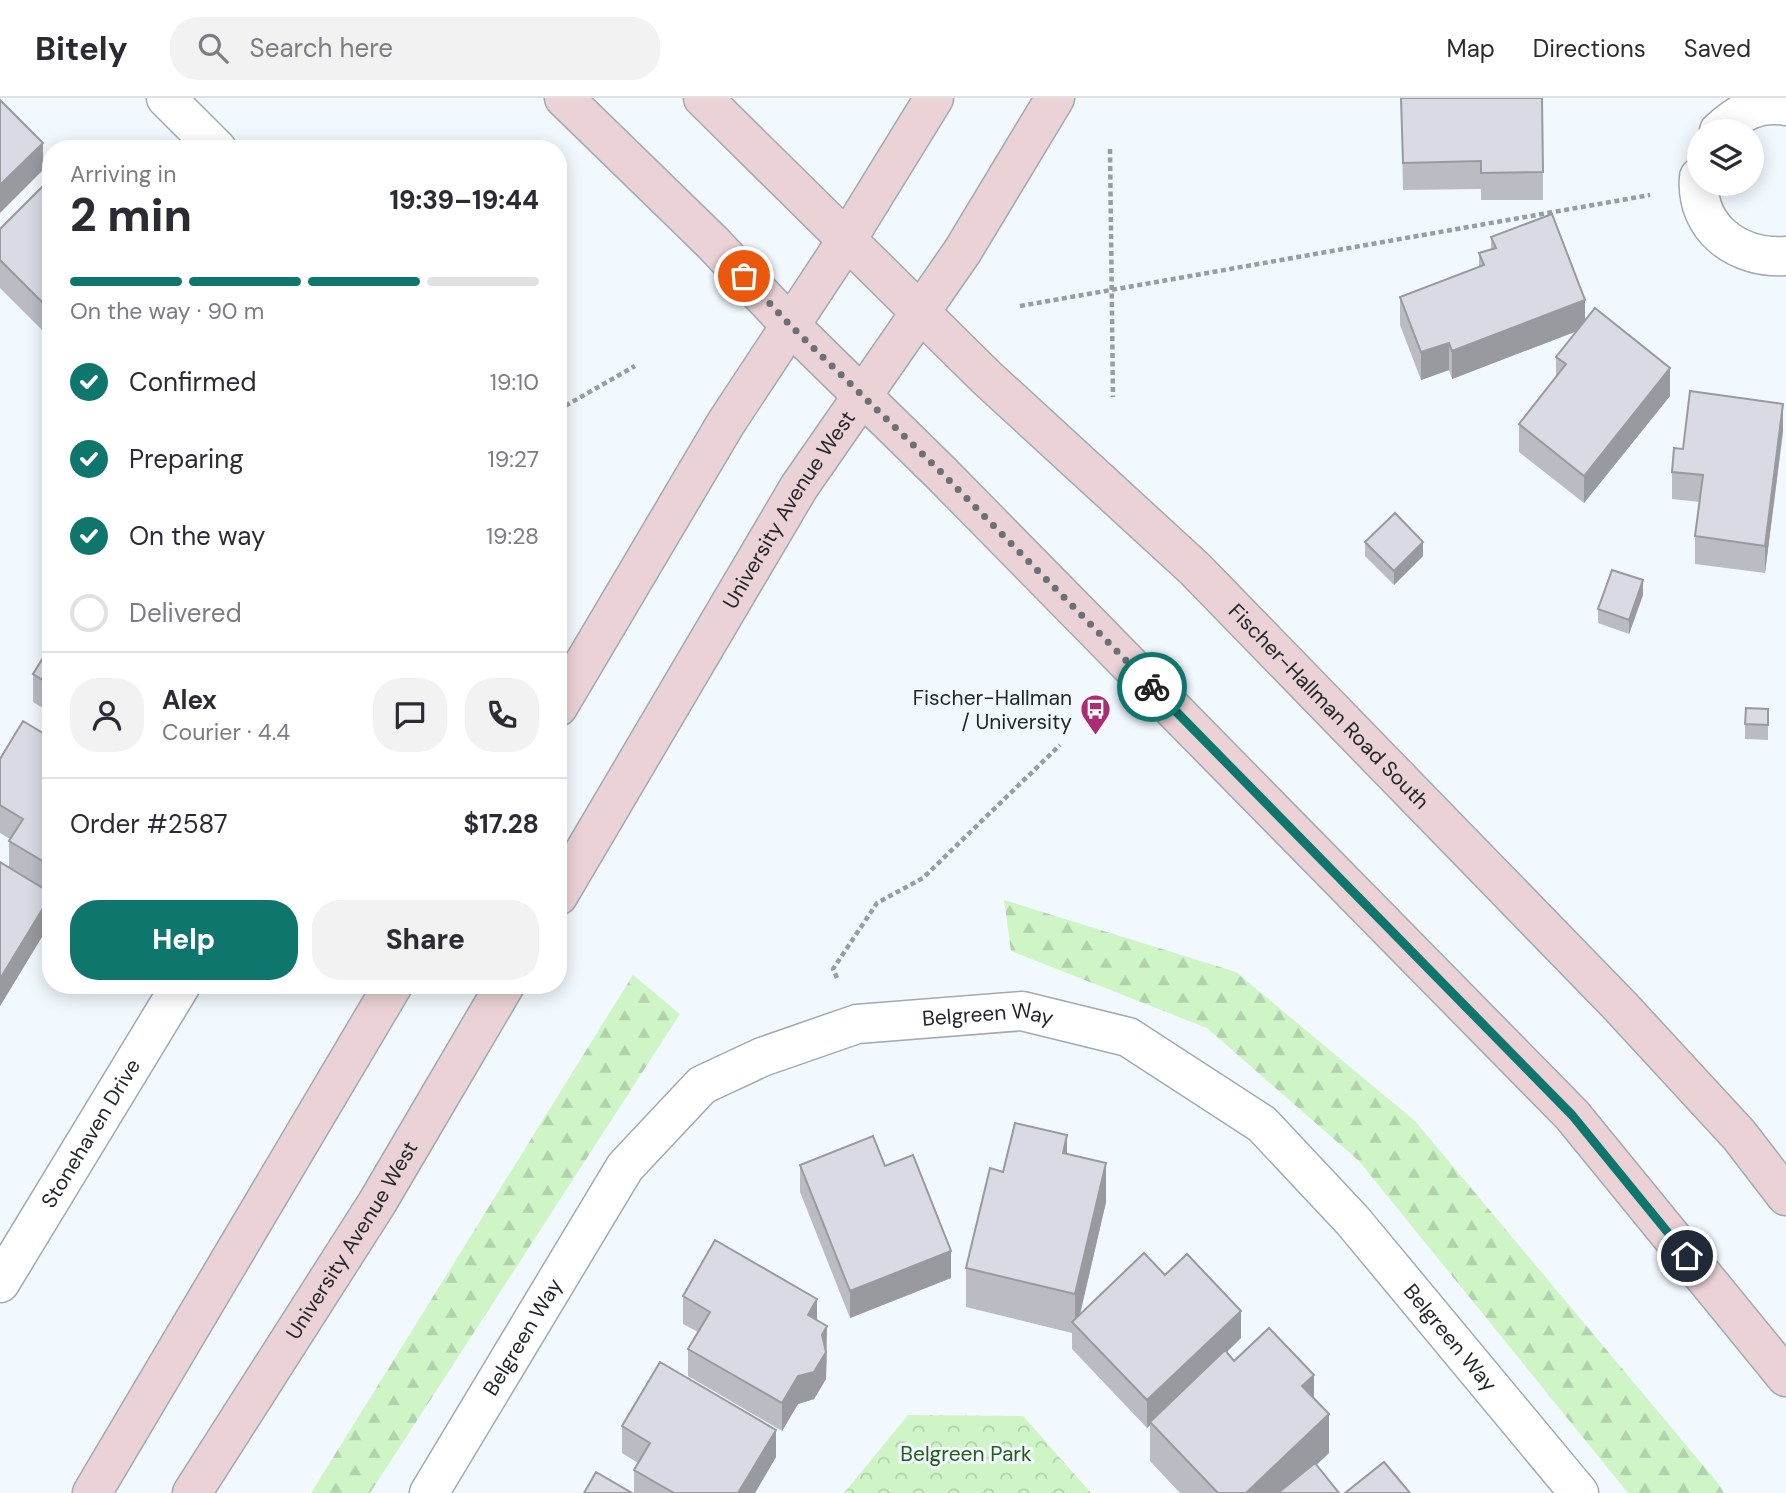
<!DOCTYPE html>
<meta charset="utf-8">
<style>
:root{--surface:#fff;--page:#f2f2f3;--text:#2b2b33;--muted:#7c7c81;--line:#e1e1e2;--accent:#0f766e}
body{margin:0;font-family:"DM Sans",sans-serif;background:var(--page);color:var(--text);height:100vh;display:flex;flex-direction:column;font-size:26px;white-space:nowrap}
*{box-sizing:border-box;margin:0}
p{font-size:23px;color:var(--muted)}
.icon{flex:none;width:38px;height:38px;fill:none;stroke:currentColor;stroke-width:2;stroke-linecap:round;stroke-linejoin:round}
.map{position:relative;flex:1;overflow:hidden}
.side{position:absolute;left:42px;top:42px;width:525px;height:854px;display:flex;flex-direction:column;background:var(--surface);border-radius:28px;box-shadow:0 4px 18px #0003}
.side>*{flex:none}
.fabs{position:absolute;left:1687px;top:21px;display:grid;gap:14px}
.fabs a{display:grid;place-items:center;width:77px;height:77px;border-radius:50%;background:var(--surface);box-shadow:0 4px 18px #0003;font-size:35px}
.pin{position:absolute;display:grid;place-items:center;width:60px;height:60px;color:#fff;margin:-30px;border:4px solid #fff;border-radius:50%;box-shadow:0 2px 7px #0007}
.courier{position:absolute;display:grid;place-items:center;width:70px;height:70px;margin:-35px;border:5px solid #0f766e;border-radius:50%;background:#fff;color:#222;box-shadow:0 2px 9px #0007}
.summary em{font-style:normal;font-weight:800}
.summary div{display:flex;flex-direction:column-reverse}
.summary{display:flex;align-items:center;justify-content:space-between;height:119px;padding:0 28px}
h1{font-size:46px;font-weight:800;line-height:52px}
.bar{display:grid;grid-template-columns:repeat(4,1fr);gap:10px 7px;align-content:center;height:84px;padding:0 28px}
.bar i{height:9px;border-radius:5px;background:var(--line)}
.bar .active{background:var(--accent)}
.bar p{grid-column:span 4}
.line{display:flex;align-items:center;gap:18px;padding:0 28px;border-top:2px solid var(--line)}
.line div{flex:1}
.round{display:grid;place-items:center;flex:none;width:74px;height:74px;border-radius:28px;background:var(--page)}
ol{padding:0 28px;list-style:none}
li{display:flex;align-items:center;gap:21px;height:77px}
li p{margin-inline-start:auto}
li .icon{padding:7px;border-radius:50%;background:var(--accent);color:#fff;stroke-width:4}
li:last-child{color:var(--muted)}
li i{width:38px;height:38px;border:4px solid var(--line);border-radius:50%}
.action{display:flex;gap:14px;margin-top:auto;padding:14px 28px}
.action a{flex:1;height:80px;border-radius:28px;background:var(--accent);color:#fff;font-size:28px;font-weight:800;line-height:80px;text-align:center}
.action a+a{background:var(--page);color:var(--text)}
header{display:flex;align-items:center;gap:42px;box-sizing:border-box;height:98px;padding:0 35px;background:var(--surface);border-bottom:2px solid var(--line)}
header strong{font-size:33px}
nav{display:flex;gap:38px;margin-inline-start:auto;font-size:24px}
.search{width:490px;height:63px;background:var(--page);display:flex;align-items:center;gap:18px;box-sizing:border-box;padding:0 24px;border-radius:28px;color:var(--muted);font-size:26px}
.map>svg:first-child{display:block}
</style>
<header>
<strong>Bitely</strong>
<div class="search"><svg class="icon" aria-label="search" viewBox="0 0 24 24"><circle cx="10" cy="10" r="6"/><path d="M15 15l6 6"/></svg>Search here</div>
<nav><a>Map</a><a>Directions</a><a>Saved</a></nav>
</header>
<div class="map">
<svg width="1786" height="1395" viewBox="0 0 1786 1395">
<defs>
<pattern id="forest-firs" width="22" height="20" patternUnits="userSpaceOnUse" patternTransform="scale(1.75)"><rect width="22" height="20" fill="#cff5c7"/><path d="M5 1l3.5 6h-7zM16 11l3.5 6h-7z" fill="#b1d2ab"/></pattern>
<pattern id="park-crowns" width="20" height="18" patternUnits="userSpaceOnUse" patternTransform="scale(1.75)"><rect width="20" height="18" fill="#cff5c7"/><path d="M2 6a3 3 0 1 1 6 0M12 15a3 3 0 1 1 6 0" fill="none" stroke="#b1d2ab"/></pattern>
</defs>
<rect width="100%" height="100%" fill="#f1f8fe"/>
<path fill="url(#forest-firs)" d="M1004,802L1236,874L1415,1023L1717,1384L1724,1395H1628L1359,1063L1207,930L1011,853Z
M633,877L680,916L370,1395H311Z"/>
<path fill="url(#park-crowns)" d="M908,1317L1023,1318L1091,1395H844Z"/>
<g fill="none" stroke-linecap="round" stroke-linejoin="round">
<defs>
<g id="street">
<path d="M166,0L217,51"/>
<path d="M1719,33C1739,15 1758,3 1786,8"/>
<path d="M1699,79C1695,131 1738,161 1786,158"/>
<path id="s1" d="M0,1185L181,887"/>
<path id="s2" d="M429,1395L625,1069L702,987L762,959L857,926L1022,913L1128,939L1262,1026L1353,1123L1579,1395"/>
</g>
<g id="secondary">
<path d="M564,0L713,145L790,227L941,375L1572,1017L1786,1279"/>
<path id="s3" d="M703,0L987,280L1195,471L1621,909L1739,1037L1786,1098"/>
<path d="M558,609L726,325L846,143L934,0"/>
<path id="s4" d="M558,798L799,389L962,154L1055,0"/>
<path d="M92,1395L393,887"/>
<path id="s5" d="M192,1395L377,1105L505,887"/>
</g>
</defs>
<use href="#street" stroke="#a2a9b1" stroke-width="41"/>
<use href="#secondary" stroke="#a2a9b1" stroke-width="41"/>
<path stroke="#989da2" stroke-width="4.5" stroke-dasharray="5 3.5" stroke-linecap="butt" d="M1110,51L1113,299
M1020,208L1650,97
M558,312L635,268
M837,880L833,871L877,805L923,780L1060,647"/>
<use href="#street" stroke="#fff" stroke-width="38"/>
<use href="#secondary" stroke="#ebd2d6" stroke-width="38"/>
</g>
<path fill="#bbbbc4" d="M1401,0L1543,74V102H1481V91L1403,92Z
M51,99V241L0,190V131Z
M1491,139L1670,298L1584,405L1519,354V326L1556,279V259L1577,233L1452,281L1449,272L1421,282L1400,227V199L1479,169V155L1491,151Z
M1783,333L1765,475L1695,466V438L1700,404L1672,401V374L1683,351Z
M1365,444L1423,458L1394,487L1365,458Z
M1643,497L1629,536L1598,525V511Z
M51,547V635V615L33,604V576Z
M1768,611V642L1745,641V626Z
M51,640V824L0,908L9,769V743L10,741L0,735V661Z
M1067,1056L1106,1104L1080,1216L1165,1177L1241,1240L1227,1254L1234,1263L1314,1301L1329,1355L1316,1367L1339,1395H1180L1150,1363V1327L1147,1330L1072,1251V1235L966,1209V1170L1003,1074Z
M800,1067L885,1068L951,1180L850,1220L800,1094Z
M683,1198L817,1223L827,1256L826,1281L814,1301L798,1306L782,1333L688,1278V1251L698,1234L683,1226Z
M622,1328L776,1359L755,1395H634V1372L638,1365L622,1355Z"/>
<path fill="#9999a0" d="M43,45V72L0,115V87Z
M1585,202V230L1452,281V253Z
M1449,245V272L1421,282V254Z
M1670,270V298L1584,405V378Z
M1783,306V333L1765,475V448Z
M1423,444V458L1394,487V473Z
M1643,482V497L1629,536V522Z
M51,797V824L0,908V881Z
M1067,1037V1076L1063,1055Z
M1106,1065V1104L1077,1229L1075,1228V1196Z
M951,1153V1180L850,1220V1193Z
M817,1201V1229L808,1217Z
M1241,1213V1240L1151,1326L1150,1324V1327L1147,1330V1302Z
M827,1228L826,1281L814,1301L798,1306L782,1333V1305Z
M1314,1277V1315L1302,1288Z
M1329,1316V1355L1287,1395H1246Z
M776,1332V1359L755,1395H738Z"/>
<path fill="#dadae4" stroke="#9999a0" stroke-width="2" d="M1401,0H1542L1543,74L1481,75V63L1403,65Z
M0,2L43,45L0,87Z
M42,89L51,99V213L0,162V131Z
M1552,116L1585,202L1452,253L1449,245L1421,254L1400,199L1484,167L1479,155L1496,150L1491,139Z
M1595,210L1670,270L1584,378L1519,326L1566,266L1556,259Z
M1690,293L1783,306L1765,448L1695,438L1703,377L1672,374L1674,350L1683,351Z
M1395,415L1423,444L1394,473L1365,444Z
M1612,472L1643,482L1629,522L1598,511Z
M51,547V587L33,576Z
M1746,610L1768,611V627L1745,626Z
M23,623L51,640V768L9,743L23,721L0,707V661Z
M0,764L51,795V797L0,881Z
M1015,1025L1067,1037L1063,1055L1106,1065L1075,1196L966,1170L990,1070L1003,1074Z
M873,1038L885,1068L913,1057L951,1153L850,1193L800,1067Z
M715,1142L817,1201L808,1217L827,1228L822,1237L826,1254L814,1274L798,1278L782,1305L688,1251L710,1214L683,1198Z
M1144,1155L1165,1177L1187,1156L1241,1213L1147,1302L1072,1224Z
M1269,1230L1314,1277L1302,1288L1329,1316L1246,1395H1218L1150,1324L1225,1252L1234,1263Z
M660,1264L776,1332L738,1395H674L634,1372L650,1345L622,1328Z
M1384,1364L1410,1395H1345Z
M1315,1365L1339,1395H1278Z
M596,1374L632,1395H584Z"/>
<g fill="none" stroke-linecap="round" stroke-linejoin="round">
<path stroke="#6b7074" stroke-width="7" stroke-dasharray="0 12.6" d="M744,178L790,227L942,375L1152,589"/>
<path stroke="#0f766e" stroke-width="9" d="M1152,589L1572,1017L1687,1158"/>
</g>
<defs>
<symbol id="bus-pin" viewBox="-11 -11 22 30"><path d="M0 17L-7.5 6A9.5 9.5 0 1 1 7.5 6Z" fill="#ad2a75" stroke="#f1f8fe"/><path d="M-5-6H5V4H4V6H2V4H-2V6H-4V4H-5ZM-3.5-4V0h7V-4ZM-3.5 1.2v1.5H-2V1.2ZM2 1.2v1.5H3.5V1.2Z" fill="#fff"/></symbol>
</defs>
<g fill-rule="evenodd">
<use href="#bus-pin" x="1078" y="594" width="35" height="47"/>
</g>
<g text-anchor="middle" stroke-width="6" stroke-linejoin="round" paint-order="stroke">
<g font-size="21" fill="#232629" stroke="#f1f8fe">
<text dy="7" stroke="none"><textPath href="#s4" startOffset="450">University Avenue West</textPath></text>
<text dy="7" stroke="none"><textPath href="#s3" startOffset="873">Fischer-Hallman Road South</textPath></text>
<text dy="7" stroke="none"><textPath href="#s2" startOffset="791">Belgreen Way</textPath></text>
<text dy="7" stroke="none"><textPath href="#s1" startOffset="175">Stonehaven Drive</textPath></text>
<text dy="7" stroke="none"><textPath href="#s5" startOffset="299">University Avenue West</textPath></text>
<text dy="7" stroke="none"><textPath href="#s2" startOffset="1379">Belgreen Way</textPath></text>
<text dy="7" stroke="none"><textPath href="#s2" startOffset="182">Belgreen Way</textPath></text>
</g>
<g font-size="21" fill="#232629" stroke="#f1f8fe" text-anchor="end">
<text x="1072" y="607">Fischer-Hallman<tspan x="1072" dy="24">/ University</tspan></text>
</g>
<g font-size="21" fill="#265c1a" stroke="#f1f8fe">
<text x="966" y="1363">Belgreen Park</text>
</g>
</g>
</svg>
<div class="fabs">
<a><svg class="icon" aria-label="layers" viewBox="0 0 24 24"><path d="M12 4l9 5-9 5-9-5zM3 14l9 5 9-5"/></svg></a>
</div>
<div class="pin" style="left:744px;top:178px;background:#ea580c"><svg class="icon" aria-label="bag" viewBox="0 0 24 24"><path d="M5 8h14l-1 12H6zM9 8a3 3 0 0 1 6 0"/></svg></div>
<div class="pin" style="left:1687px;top:1158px;background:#1f2937"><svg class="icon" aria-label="home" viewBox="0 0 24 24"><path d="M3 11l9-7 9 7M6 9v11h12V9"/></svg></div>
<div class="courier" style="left:1152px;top:589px"><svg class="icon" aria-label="bike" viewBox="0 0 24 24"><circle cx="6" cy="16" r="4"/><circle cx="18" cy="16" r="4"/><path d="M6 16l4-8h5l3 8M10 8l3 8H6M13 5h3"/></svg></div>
<section class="side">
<div class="summary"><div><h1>2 min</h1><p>Arriving in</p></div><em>19:39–19:44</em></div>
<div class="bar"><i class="active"></i><i class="active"></i><i class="active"></i><i></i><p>On the way · 90 m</p></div>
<ol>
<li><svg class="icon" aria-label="check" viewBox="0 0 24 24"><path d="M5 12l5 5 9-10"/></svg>Confirmed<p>19:10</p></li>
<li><svg class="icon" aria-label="check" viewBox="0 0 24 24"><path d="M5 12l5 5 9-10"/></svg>Preparing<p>19:27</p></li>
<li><svg class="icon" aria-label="check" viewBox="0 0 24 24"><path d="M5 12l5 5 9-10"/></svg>On the way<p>19:28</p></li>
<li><i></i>Delivered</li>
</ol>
<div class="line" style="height:126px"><a class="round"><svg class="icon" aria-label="person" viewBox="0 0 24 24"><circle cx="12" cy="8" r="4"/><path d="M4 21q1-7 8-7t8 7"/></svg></a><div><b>Alex</b><p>Courier · 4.4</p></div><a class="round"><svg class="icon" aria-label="chat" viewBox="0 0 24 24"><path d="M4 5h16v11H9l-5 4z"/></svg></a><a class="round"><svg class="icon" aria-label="phone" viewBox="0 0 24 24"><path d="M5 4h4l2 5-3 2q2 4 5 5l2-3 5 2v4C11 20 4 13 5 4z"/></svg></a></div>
<div class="line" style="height:91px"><div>Order #2587</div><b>$17.28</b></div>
<div class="action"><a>Help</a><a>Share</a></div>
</section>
</div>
